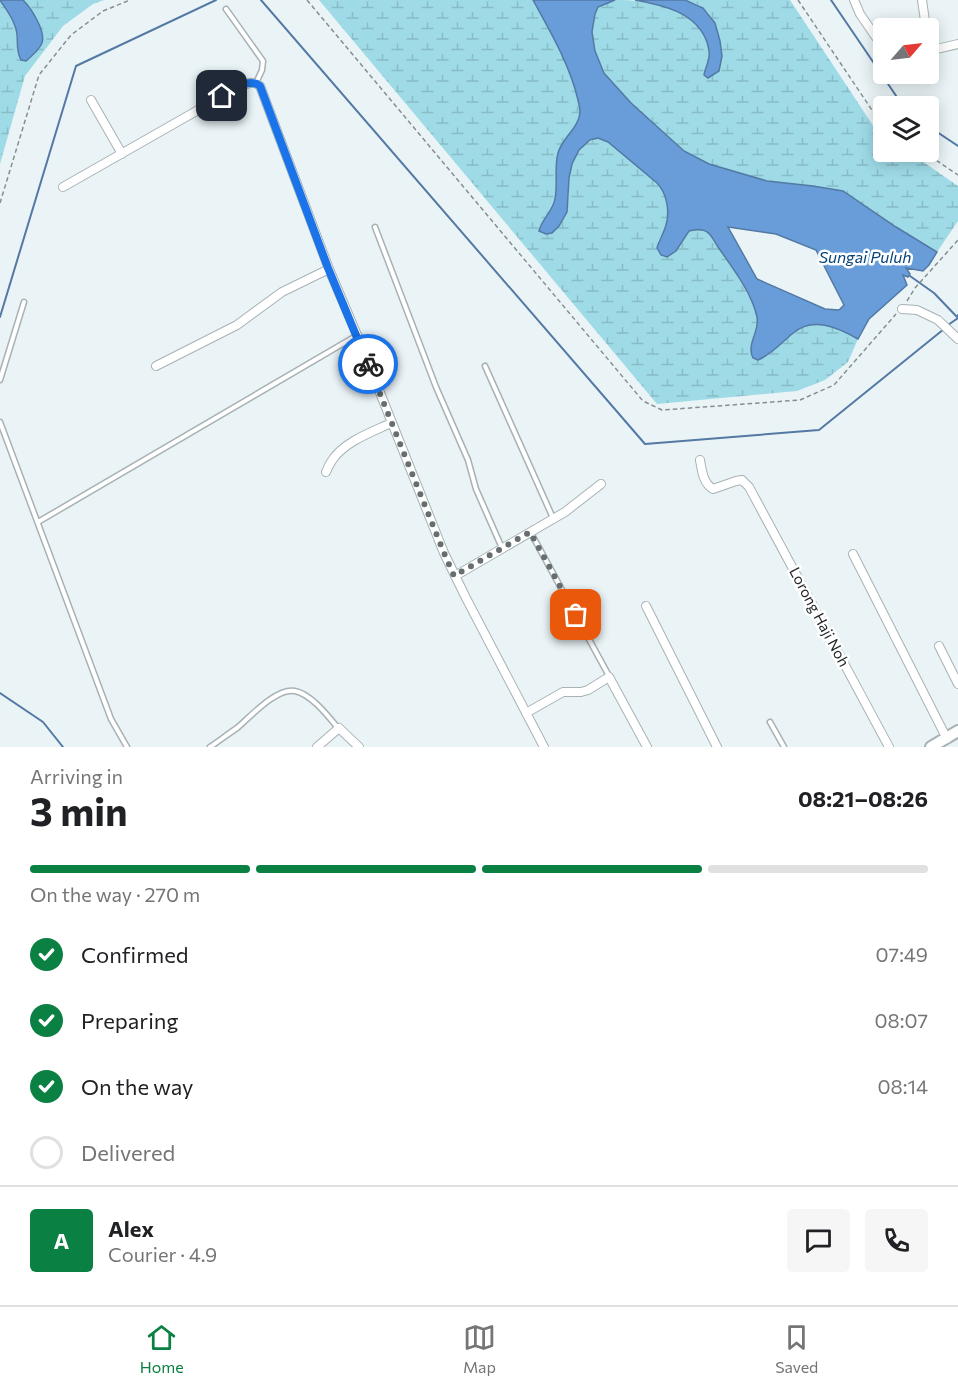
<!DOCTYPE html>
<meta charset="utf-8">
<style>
:root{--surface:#fff;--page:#f6f6f6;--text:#202124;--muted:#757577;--line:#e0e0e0;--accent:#0b8043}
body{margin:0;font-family:Commissioner,sans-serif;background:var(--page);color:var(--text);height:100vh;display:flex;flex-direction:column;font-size:22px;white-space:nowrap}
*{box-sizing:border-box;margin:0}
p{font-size:20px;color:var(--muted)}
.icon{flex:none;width:33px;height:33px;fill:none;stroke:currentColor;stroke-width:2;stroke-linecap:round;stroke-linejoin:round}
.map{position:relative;height:747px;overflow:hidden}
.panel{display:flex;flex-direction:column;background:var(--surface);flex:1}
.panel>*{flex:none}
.needle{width:39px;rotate:62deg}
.tools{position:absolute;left:873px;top:18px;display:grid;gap:12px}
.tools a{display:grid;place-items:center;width:66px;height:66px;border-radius:6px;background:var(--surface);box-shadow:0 3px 15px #0003;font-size:30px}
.pin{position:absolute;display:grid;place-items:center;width:51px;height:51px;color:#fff;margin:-26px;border-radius:12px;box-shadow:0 3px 9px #0006}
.courier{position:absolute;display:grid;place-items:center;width:60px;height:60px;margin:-30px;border:4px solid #1a73e8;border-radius:50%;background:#fff;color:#222;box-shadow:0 2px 8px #0007}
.overview em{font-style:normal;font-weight:700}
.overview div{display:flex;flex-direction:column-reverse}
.overview{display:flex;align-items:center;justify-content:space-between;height:102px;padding:0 30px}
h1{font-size:39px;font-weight:700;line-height:45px}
.bar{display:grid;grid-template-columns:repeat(4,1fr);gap:9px 6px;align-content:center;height:72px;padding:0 30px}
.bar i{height:8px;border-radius:4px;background:var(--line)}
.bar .selected{background:var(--accent)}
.bar p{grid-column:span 4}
.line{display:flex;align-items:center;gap:15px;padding:0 30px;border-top:2px solid var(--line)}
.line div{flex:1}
.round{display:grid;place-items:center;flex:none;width:63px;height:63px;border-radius:6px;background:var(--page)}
ol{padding:0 30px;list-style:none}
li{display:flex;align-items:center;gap:18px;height:66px}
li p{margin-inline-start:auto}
li .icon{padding:6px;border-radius:50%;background:var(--accent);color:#fff;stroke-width:4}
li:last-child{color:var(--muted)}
li i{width:33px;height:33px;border:3px solid var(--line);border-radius:50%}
.tabs{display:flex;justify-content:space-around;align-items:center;height:84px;border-top:2px solid var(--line);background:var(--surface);font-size:16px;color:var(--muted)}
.tabs a{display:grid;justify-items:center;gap:3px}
.tabs .selected{color:var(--accent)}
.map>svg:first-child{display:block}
</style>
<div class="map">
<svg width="958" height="747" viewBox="0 0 958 747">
<defs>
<pattern id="wetland-marsh" width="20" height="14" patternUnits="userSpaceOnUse" patternTransform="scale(1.5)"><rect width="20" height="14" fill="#9edbe7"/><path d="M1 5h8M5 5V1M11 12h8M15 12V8" fill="none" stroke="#88bcc6"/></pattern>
</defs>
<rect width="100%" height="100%" fill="#eaf4f7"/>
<path fill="url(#wetland-marsh)" d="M23,0H104L93,4L63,26L25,76L0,164V1L16,27L17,51L21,60L26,61L34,55L42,43L27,4Z
M319,0H533C550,32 570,65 578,100C579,105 580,110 580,114C577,129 562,139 558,154C555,169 558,185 555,200C553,210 545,219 539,228L542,233H552C557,221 564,209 568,197C570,191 568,184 569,178C570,159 580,144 598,138L608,142L658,183C667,193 670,213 666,227C664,231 661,236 658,241L676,251L689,231L700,230L708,233L735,272L751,300L758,319L752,341L767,356C776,349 783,341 792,334C813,316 837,327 858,339L848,362L825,380L797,391L657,404Z
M615,0C646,0 692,6 705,38C708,44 710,51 709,57C708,63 705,68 704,75L722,56C720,40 717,19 703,8C698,4 690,2 685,0H790L874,127L883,134L884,152H909L958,186V221L937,252L896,227L870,209L813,186L767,181L709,164L684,151L631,103L605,73L595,51L592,32L595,14L598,7Z"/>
<path fill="#689dd9" stroke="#5379a4" stroke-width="1.5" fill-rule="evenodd" d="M0,0H23C31,8 46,31 42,43C39,50 32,56 26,61L21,60C14,47 20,38 15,26C12,17 5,8 0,0Z
M533,0H615L598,7L595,14L592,32L595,51L604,73L631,103L684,151L709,164L767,181L813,186L843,191L896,227L937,252L929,265L923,271L906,268L910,274L908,277L903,275L907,285L869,319L858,339C837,327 812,316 792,334C780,344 772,354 758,360L753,358C746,344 760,331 757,317C752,293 732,267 718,247C715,243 712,235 707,232C702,228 695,230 689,231L676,251L667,257L661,255L657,248C659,240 664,233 666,225C670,212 667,193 657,183L608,142L598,138L590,140L579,150L572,164L569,178L567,212L559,226L552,233L546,234L539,231C541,220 553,211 555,199C558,184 554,168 558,153C562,138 578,129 580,113C580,109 579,104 578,100C570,65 550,31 533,0ZM728,227L776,234L816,250L844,305L839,310L825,309L757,279Z
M635,0H685L703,8L715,23L720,41L722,56L719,71L708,78L704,75C705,68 709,62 709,56C710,52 708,46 707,42C696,12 663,5 635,0Z"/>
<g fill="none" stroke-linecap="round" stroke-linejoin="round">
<path stroke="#5379a4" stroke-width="2" d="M261,0L645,444L819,430L944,329
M831,0L903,106
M928,126L958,146
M910,276L934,293L958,318
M0,317L76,66L216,0
M948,325L958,318V315
M0,693L43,722L63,747"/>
<defs>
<path id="lane" d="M226,9L263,61L262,70L256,83
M375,227L436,387L468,460L476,489L502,548
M485,366L553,518
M0,380L24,302
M0,422L111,719L127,747
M38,522L356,336
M531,533L609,676
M770,722L784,747
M210,747C219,741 228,734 237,728C250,717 277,687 295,691C311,694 328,716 338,728"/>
<path id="street" d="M854,0L860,14L884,49
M922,0L926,28
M928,51L958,44
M91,100L122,154
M63,187L235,89C244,85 252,79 260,86L329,269L357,335L444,553L466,598L544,747
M902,309L917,310L938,320L958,339
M156,366L237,325L282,292L329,269
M700,460C702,471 703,483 713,489L736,481L742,480L749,487L889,747
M326,472C328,467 330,463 333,459C346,441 372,432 391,423
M853,554L947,739
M455,576L565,512L601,484
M646,606L717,747
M939,646L958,684
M526,713L563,692H581L588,690L609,677L647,747
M317,747L339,728L359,747"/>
<path id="secondary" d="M931,747L958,731"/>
</defs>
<use href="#lane" stroke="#a8b2b4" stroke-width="7"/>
<use href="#street" stroke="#a8b2b4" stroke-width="10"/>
<use href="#secondary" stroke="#a8b2b4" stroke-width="14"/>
<path stroke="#878e90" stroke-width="1.5" stroke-dasharray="4.5 3" stroke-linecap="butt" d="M307,0L643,401L662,410L800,400L834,385L896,314
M798,0L880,122L884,124
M924,152L958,175
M0,203L39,75L71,35L103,11L130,0
M907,301L915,288L958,240"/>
<use href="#lane" stroke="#fff" stroke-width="4"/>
<use href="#street" stroke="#fff" stroke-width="8"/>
<use href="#secondary" stroke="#fff" stroke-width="10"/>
</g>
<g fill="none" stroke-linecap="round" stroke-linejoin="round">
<path stroke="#686e70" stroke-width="6" stroke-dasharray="0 10.8" d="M368,364L444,553L454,576L530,532L576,615"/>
<path stroke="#1a73e8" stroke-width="8" d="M222,96C233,90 249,77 260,86L328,268L368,364"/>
</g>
<g text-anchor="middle" stroke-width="5" stroke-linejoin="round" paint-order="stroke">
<g font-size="15" fill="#222627" stroke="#fff">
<text transform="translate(819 617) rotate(62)" y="5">Lorong Haji Noh</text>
</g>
<g font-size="16" font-style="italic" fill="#074279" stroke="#fff">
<text x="865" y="263">Sungai Puluh</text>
</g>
</g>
</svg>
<div class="tools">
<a><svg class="needle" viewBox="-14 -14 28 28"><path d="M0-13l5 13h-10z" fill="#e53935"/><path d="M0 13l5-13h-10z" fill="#757577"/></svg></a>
<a><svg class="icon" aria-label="layers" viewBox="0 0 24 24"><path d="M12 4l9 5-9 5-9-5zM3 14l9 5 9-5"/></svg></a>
</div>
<div class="pin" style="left:576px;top:615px;background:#ea580c"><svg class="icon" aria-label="bag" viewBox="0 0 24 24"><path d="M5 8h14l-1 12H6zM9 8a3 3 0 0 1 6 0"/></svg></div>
<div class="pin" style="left:222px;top:96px;background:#1f2937"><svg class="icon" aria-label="home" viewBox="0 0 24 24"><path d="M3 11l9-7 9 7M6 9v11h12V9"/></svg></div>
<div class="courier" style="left:368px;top:364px"><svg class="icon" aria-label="bike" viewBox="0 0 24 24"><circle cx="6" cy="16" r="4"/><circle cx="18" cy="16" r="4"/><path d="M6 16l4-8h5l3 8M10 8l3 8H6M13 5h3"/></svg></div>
</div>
<section class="panel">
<div class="overview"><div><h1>3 min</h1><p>Arriving in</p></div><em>08:21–08:26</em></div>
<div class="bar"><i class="selected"></i><i class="selected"></i><i class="selected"></i><i></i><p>On the way · 270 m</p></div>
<ol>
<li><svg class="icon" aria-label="check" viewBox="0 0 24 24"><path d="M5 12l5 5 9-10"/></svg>Confirmed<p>07:49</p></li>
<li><svg class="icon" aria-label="check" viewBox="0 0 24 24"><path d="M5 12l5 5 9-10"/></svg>Preparing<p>08:07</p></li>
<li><svg class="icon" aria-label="check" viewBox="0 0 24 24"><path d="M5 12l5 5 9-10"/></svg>On the way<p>08:14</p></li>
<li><i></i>Delivered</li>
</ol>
<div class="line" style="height:108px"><b class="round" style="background:var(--accent);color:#fff">A</b><div><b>Alex</b><p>Courier · 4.9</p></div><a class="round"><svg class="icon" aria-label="chat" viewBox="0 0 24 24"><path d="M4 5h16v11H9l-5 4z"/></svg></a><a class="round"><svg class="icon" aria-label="phone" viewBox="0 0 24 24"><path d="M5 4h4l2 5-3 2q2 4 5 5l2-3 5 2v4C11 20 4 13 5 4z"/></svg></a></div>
</section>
<nav class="tabs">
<a class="selected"><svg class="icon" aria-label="home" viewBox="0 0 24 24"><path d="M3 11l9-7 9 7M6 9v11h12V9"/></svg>Home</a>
<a><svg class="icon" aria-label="map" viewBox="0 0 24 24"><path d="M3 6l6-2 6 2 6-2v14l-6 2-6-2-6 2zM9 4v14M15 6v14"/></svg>Map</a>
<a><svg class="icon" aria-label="saved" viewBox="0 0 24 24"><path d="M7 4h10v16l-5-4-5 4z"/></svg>Saved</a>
</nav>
